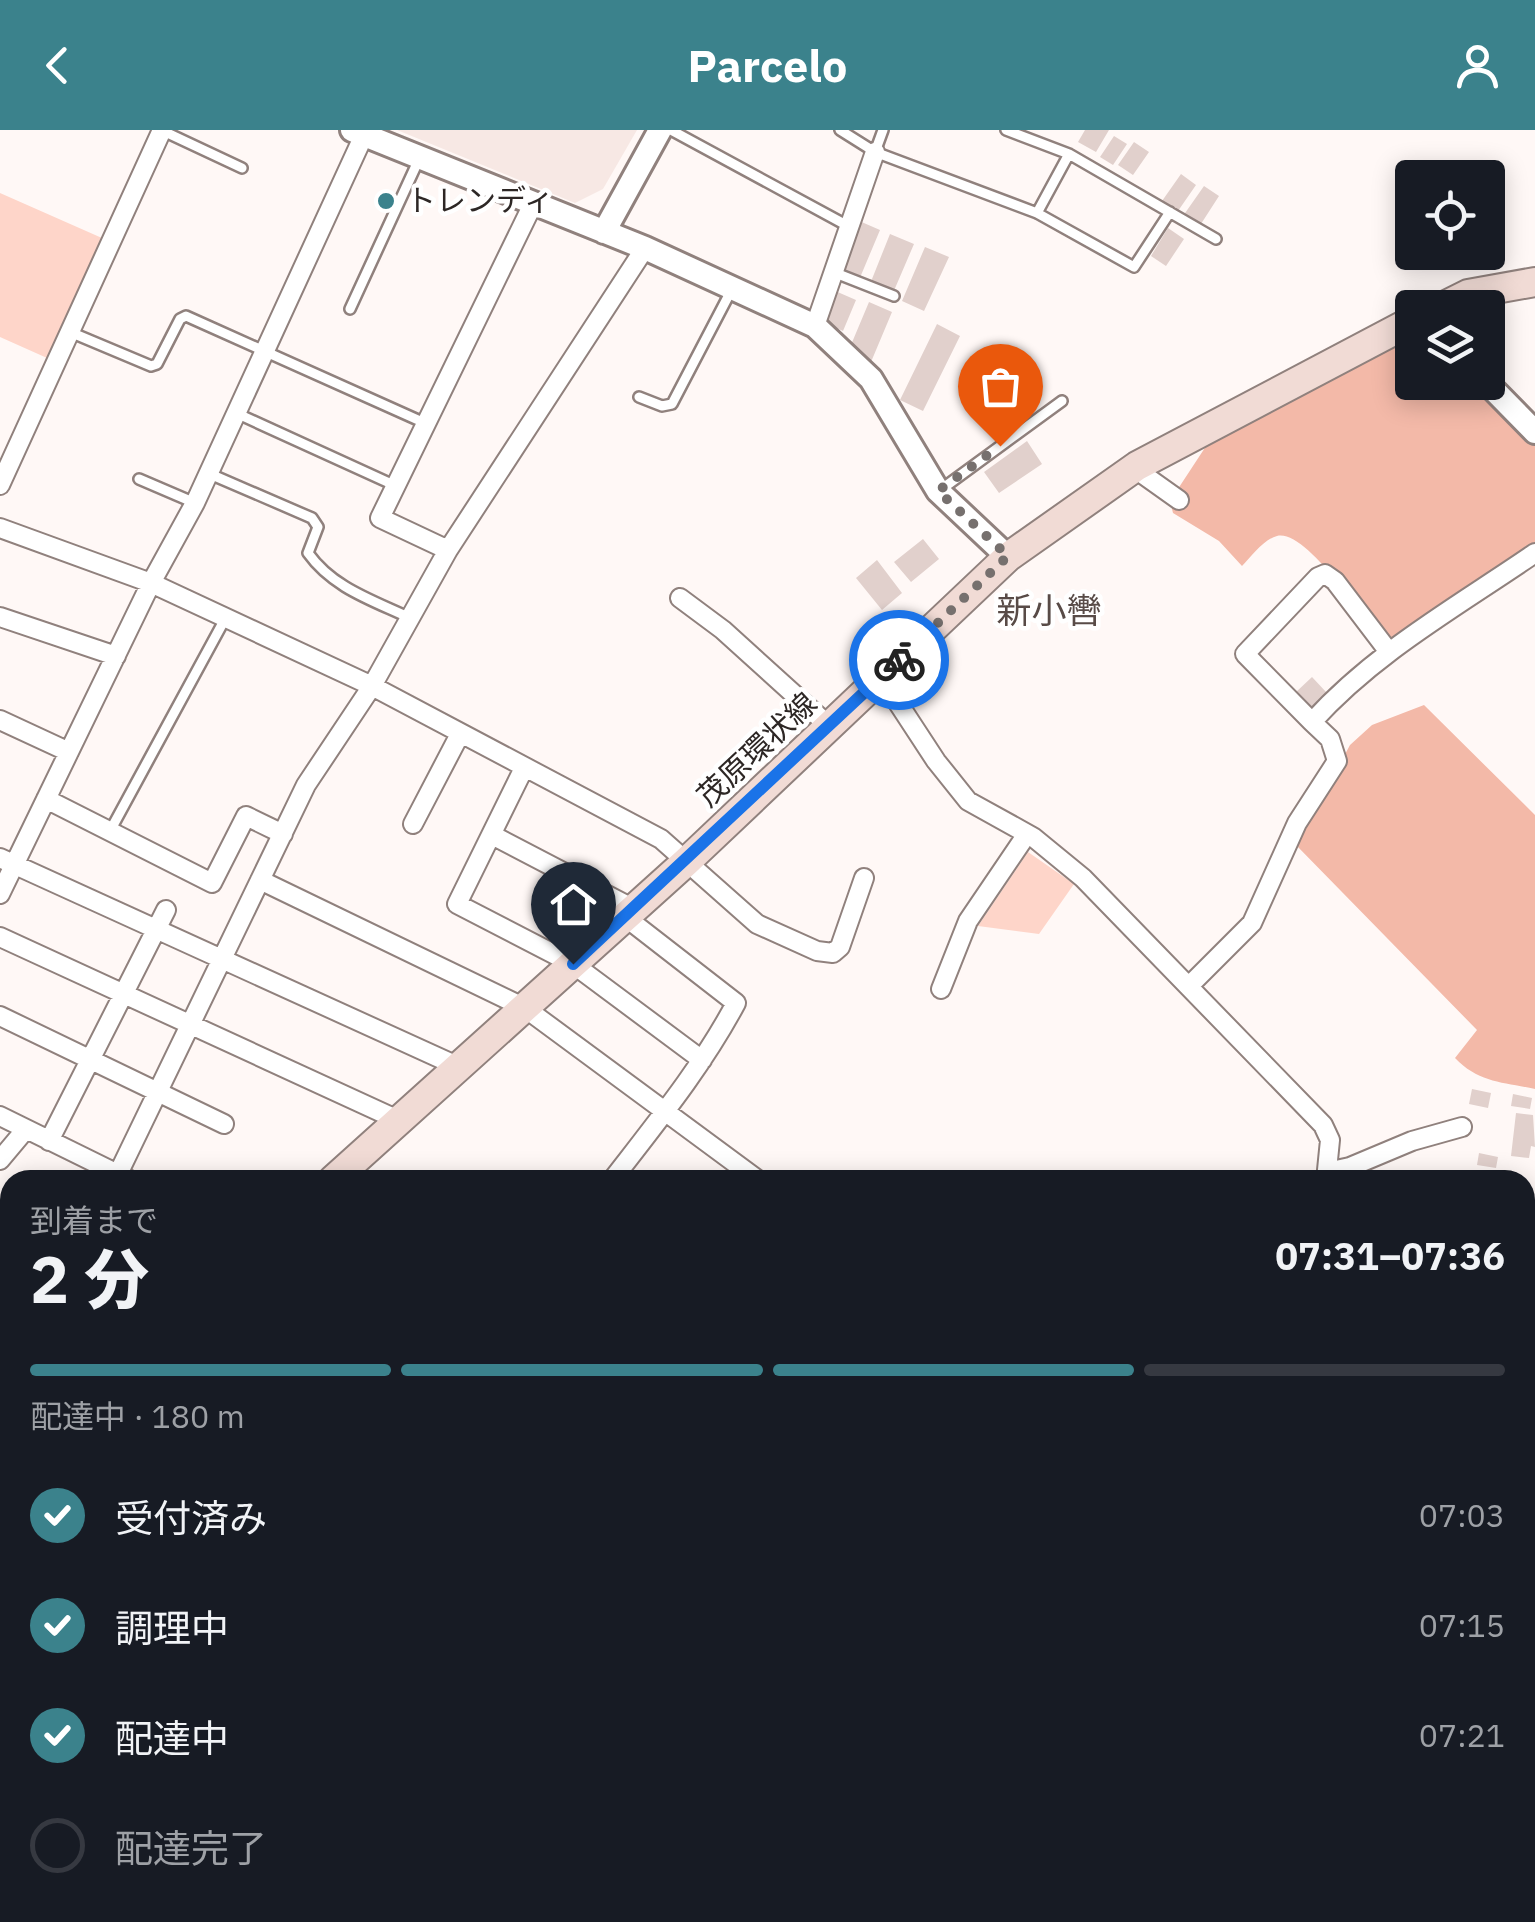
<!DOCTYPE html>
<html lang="ja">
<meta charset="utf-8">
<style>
:root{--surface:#171b24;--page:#20242c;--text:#f1f3f6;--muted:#9ea1a6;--line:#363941;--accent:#3b828c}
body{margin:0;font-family:"IBM Plex Sans","Noto Sans JP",sans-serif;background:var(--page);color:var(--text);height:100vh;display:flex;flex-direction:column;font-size:38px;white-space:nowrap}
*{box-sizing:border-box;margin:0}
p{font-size:32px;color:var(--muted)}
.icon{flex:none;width:55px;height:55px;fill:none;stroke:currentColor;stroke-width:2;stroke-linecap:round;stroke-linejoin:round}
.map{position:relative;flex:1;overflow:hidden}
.sheet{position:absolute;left:0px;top:1040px;width:1535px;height:752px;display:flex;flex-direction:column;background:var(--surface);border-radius:30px 30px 0 0;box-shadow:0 5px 25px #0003}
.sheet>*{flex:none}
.buttons{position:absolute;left:1395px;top:30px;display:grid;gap:20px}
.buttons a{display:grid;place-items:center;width:110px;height:110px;border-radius:10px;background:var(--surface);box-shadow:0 5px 25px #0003;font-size:50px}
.pin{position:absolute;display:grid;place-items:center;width:85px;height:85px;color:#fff;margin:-102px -42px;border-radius:50% 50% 50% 0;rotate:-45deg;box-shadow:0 0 10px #0007}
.pin .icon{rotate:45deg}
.courier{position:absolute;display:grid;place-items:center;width:100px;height:100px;margin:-50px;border:8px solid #1a73e8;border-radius:50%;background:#fff;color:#222;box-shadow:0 2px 12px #0007}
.overview em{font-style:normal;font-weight:800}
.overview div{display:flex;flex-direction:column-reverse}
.overview{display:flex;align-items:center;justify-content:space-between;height:170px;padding:0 30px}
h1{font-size:65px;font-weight:800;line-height:75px}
.bar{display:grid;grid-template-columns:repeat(4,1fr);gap:15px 10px;align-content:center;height:120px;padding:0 30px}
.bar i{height:12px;border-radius:8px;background:var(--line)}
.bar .on{background:var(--accent)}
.bar p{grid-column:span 4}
ol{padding:0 30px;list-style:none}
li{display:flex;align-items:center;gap:30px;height:110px}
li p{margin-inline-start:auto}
li .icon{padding:10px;border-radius:50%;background:var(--accent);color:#fff;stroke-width:4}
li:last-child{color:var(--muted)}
li i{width:55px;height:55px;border:5px solid var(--line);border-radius:50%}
header{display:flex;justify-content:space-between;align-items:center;height:130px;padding:0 30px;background:var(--accent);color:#fff;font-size:45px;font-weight:800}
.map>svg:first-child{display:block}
</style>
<header><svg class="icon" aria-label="back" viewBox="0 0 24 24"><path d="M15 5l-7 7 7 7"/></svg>Parcelo<svg class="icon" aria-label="person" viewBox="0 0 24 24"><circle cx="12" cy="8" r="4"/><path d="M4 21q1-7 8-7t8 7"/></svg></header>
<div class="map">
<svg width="1535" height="1792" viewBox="0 0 1535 1792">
<rect width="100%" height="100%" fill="#fff8f6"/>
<path fill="#f7e8e4" d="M397,0H637L603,59L575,73Z"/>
<path fill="#fed5c9" d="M0,63L111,112L56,232L0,207Z
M1028,722L1074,754L1039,804L978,796Z"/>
<path fill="#f3b9a8" d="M1412,206V252L1482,253L1535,304V423L1389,522C1372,499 1307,398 1277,406C1264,409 1251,427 1242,436L1219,411L1173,383L1170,371L1214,304Z
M1424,575L1535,685V959C1503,952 1479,953 1455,928L1477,900L1296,715L1350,615L1372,595Z
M1226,1782H1349V1783L1341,1792H1217Z"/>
<path fill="#e1d0cc" d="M1085,0H1109L1096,22L1078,12Z
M1114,6L1127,14L1113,35L1100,27Z
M1134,12L1149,22L1133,45L1118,35Z
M1181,44L1196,55L1178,81L1162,71Z
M1204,56L1219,66L1199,97L1183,86Z
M857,90L880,100L859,150L836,140Z
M1168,98L1184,109L1166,136L1151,126Z
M890,104L914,114L893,163L870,154Z
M925,117L949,127L924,181L902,171Z
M833,160L856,170L843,201L821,191Z
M869,172L892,182L871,232L848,222Z
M937,194L960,206L923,281L900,270Z
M1027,311L1042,334L999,363L984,342Z
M923,409L939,429L911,452L894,432Z
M877,430L902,463L882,480L856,448Z
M1312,547L1327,563L1311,579L1295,563Z
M1472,959L1491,963L1488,978L1469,974Z
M1513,964L1532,968L1530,979L1511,976Z
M1516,983L1533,985L1535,1017L1531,1016L1529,1028L1511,1026Z
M1479,1023L1498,1027L1496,1038L1477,1035Z"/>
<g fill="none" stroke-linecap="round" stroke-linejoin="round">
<defs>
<path id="service" d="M671,0L848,96
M840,0L875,22L1037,83L1134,137L1170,82
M1006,0L1069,24L1216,109
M163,1L242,38
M875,22L883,0
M1037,83L1069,24
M833,142L894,166
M350,179L420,27
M70,202L151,236L157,234L180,189L186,186L427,294
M639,267L662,276L672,274L732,159
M236,283L396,356
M210,344L312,388L318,397L308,423C333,458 372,470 410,488
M139,349L195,373
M939,361L1062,271
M110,701L225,489"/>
<path id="minor" d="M815,196L875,22
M1134,338L1179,370
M0,355L162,0
M0,398L151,453L372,556L661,709L757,794L817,821L833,823L840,817L864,748
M448,420L380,388L533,74
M680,468L723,500L829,596
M0,487L116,526
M881,547L936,631L968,671L1033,707L1083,748L1323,995L1330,1010L1326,1050
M0,590L69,622
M1312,592L1245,524L1318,447L1325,444L1335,451L1389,522
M524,638L457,774L573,834L702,930
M46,669L212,753L246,686L283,704
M413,694L460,604
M492,705L632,778
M0,728L457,936
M260,750L525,878L758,1050
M0,764L151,453L195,373L364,5
M0,807L398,990
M1190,855L1252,793L1297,693L1337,631L1330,609L1312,592C1375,522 1458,476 1535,423
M941,859L968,791L1027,704
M0,886L224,994
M0,986L130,1050
M49,1011L166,780
M0,1030L26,999
M1327,1042L1350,1037L1412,1011L1462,997
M118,1044L306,655L372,556L448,420L645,118
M612,1050C656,993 702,937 736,873L624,786
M1525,1248L1535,1249
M1525,1647L1535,1648
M1133,1782L1142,1792
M1421,1782L1431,1792
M85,1792L96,1782"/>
<path id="tertiary" d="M352,0L645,118L815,196L871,249L938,361L1008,427
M604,102L660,0
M1486,252L1535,302"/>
<path id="secondary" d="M1440,178L1468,164L1535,152
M333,1050L686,732L1008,427L1137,336L1412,191
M0,1354L10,1345"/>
</defs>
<use href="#service" stroke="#90817d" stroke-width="14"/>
<use href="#minor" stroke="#90817d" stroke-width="22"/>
<use href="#tertiary" stroke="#90817d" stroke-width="28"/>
<use href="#secondary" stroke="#90817d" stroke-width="32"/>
<use href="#service" stroke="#fff" stroke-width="9"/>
<use href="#minor" stroke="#fff" stroke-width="18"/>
<use href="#tertiary" stroke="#fff" stroke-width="22"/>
<use href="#secondary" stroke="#f1dbd5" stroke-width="28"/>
</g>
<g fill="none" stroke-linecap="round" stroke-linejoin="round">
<path stroke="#76706e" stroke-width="10" stroke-dasharray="0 18" d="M899,530L1008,426L938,361L1000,316"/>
<path stroke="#1a73e8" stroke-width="12" d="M573,834L899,530"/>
</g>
<circle fill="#3b828c" stroke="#fff" stroke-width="4" cx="386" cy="71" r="10"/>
<g text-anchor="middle" stroke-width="9" stroke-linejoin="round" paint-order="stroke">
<g font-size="30" fill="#2d2725" stroke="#fff" text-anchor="start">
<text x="406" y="81">トレンディ</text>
</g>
<g font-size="30" fill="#2d2725" stroke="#fff">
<text transform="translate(757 620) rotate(-43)" y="10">茂原環状線</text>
</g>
<g font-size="35" fill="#584b47" stroke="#fff">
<text x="1049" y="493">新小轡</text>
</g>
</g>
</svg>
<div class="buttons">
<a><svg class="icon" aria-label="locate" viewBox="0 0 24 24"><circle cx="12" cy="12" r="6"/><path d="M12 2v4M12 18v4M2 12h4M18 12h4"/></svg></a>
<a><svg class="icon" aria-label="layers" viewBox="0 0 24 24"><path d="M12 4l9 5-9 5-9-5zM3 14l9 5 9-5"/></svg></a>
</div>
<div class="pin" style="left:1000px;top:316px;background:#ea580c"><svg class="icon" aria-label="bag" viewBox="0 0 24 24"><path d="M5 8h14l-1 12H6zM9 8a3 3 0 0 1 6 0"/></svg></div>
<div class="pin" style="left:573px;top:834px;background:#1f2937"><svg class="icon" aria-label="home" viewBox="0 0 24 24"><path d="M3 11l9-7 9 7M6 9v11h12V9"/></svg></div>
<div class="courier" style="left:899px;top:530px"><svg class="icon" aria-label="bike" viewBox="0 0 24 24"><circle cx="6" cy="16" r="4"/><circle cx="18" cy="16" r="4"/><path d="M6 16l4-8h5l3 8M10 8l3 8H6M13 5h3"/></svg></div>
<section class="sheet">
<div class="overview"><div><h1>2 分</h1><p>到着まで</p></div><em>07:31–07:36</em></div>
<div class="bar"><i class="on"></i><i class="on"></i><i class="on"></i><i></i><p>配達中 · 180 m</p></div>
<ol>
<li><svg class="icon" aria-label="check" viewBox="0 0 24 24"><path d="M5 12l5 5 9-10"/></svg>受付済み<p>07:03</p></li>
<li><svg class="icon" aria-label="check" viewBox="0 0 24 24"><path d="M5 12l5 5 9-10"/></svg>調理中<p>07:15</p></li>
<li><svg class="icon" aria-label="check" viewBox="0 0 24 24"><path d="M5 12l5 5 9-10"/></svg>配達中<p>07:21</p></li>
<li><i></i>配達完了</li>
</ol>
</section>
</div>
